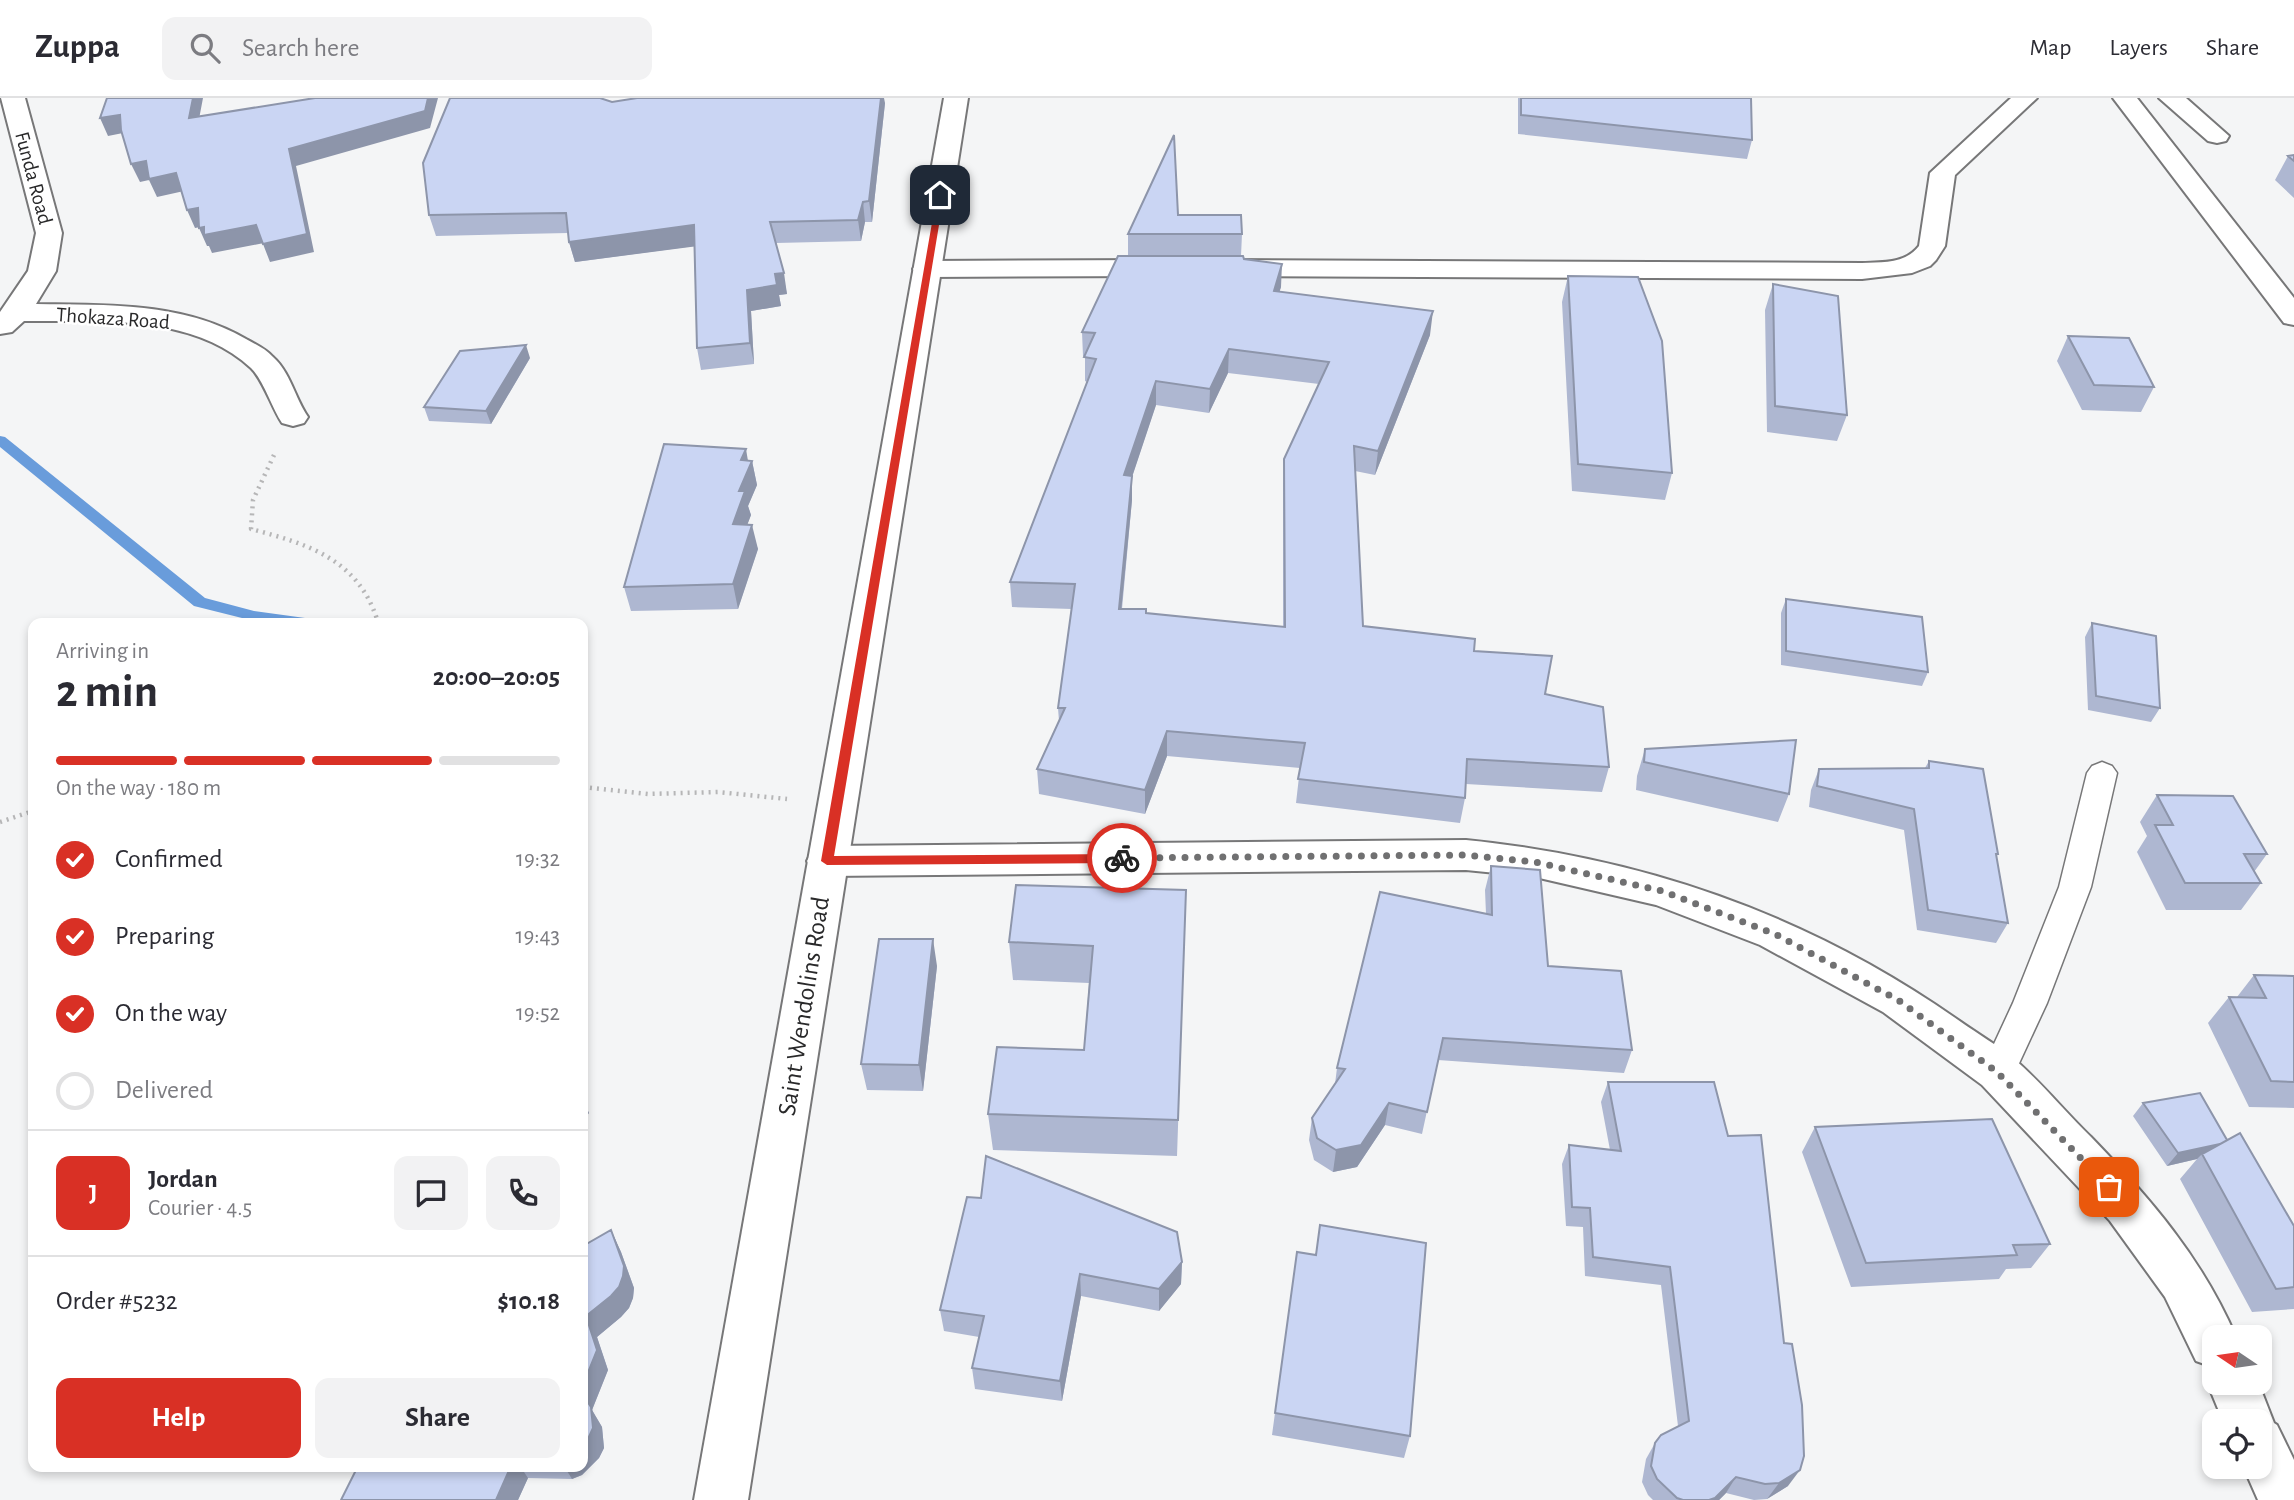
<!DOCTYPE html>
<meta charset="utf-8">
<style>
:root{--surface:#fff;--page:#f2f2f3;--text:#2b2b33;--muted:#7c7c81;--line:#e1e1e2;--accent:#d93025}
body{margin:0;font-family:"Alegreya Sans",sans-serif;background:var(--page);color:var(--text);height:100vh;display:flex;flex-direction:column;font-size:26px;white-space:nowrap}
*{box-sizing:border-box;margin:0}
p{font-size:23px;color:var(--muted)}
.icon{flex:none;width:38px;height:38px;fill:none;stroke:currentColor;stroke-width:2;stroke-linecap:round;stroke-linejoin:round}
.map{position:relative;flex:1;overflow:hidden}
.panel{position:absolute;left:28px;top:520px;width:560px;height:854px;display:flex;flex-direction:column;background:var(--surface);border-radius:14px;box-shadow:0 4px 10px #0003}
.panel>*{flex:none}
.needle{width:46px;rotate:283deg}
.fabs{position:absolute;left:2202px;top:1227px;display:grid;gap:14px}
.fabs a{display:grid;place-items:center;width:70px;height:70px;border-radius:14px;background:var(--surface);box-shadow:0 4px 10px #0003;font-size:35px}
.pin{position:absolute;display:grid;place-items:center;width:60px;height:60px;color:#fff;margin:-30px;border-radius:14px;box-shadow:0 4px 10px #0006}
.courier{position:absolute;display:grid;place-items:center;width:70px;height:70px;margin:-35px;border:5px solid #d93025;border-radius:50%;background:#fff;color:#222;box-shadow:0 2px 9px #0007}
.head em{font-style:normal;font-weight:700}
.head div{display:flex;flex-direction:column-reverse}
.head{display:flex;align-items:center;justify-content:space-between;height:119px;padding:0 28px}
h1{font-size:46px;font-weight:700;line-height:52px}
.bar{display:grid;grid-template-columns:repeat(4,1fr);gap:10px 7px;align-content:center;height:84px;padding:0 28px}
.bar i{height:9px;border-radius:5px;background:var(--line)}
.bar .current{background:var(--accent)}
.bar p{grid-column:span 4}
.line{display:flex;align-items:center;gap:18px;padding:0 28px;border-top:2px solid var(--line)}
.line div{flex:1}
.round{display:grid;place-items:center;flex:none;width:74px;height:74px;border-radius:14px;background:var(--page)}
ol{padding:0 28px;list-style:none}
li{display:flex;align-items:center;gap:21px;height:77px}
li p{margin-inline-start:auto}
li .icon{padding:7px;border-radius:50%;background:var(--accent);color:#fff;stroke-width:4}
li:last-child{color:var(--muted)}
li i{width:38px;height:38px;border:4px solid var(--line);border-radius:50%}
.button{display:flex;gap:14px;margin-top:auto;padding:14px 28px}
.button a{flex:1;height:80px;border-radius:14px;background:var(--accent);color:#fff;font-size:28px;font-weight:700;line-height:80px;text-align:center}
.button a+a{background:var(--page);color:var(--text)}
header{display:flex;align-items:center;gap:42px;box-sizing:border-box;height:98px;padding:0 35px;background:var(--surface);border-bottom:2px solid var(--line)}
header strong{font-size:33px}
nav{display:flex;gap:38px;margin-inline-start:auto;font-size:24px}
.search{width:490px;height:63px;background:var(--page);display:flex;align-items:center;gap:18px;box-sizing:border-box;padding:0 24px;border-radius:14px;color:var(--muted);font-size:26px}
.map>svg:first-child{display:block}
</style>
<header>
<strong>Zuppa</strong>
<div class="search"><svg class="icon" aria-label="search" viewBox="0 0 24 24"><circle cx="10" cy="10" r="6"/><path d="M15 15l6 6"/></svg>Search here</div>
<nav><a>Map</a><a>Layers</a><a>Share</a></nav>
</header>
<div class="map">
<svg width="2294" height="1402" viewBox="0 0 2294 1402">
<rect width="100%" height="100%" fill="#f4f5f6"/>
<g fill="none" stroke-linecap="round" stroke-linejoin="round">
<path fill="#699cdb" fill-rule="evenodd" d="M0,338L5,339L205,500L254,513L305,520L313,525L254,523L194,508L0,349Z
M339,520H397L405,525H331Z"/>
<defs>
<path id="service" d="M2102,664L2112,668L2117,675L2091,789L2047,905L2015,974L2010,984L1998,988L1986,984L1981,974L2013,905L2059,789L2087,675L2092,668Z"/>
<path id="minor" d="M1,0H25L62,135L56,173L36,206C107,207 183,204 246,241C255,246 266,251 273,259C290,274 295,300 308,319L304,325L293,328L282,325C272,310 263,281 251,270C192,215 98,224 24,223L12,234L0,236V214L28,173L36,135Z
M2011,0H2037L1955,77L1945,148L1936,162L1930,168L1912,175L1862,181L1230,178L1220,176L1216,170L1220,164L1230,162L1862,165C1883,164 1905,166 1919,148L1930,75Z
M2113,0H2137L2294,200V227L2284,225Z
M2159,0H2186L2229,38L2226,43L2217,45L2208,43Z
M1163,162L1173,164L1177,170L1173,176L1163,178L927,179L917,177L913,171L917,165L927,163Z
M1466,742C1646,760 1813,819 1961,924C1978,936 1997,947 2013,960C2041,984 2065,1014 2091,1039C2150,1100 2202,1160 2236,1239H2214V1284H2258L2274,1325L2277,1327L2294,1362V1402H2258L2243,1368H2259V1323H2223L2207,1284L2213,1269L2196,1263L2165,1199L2110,1123L1982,987L1883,914L1760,847L1656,807L1535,779L1466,772L827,778L813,774L807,763L813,752L827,748Z"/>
<path id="tertiary" d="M944,0H968L748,1402H694Z"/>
</defs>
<use href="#service" stroke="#777778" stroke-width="3"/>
<use href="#minor" stroke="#777778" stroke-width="4"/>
<use href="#tertiary" stroke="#777778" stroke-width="4"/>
<path stroke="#b6b6b7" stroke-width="4.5" stroke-dasharray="2 5" stroke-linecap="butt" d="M274,357L253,402L251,431C308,446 357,461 377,521L376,525
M583,689L648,696L718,694L787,701
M0,724L33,713"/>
<use href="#service" fill="#fff" fill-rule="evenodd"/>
<use href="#minor" fill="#fff" fill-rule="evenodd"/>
<use href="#tertiary" fill="#fff" fill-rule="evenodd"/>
</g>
<path fill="#aeb7d1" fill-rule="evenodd" d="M1518,0H1751L1752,42L1747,61L1518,36Z
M612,4L885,5L872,124H865L861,143L776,145L787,196L779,197L781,208L751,213L754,266L701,272L697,250L694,148L575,164L569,144L568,135L436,138L429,117Z
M2294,57V100L2275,82L2288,58Z
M1178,117L1242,136L1241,158L1281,189L1279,194L1430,237L1375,377L1355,373L1363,528L1474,553L1545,596L1609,669L1602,694L1466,686L1465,700L1460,725L1296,705L1300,670L1167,658L1145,716L1039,696L1037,671L1059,623L1058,610L1072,511L1012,509L1010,484L1087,284L1085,283V258H1083L1082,234L1128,158V136ZM1228,275L1319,286L1284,361L1283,386V529L1146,515L1122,511L1132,402V379L1156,307L1209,315Z
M1568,178L1672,375L1665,402L1572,393L1562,204Z
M1773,186L1847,317L1837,343L1767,334L1765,212Z
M2068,238L2154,289L2141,314L2082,312L2057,263Z
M530,260L491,326L429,323L424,309Z
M748,362L752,363L757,387L748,408L751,417L747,427L758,451L738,511L631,513L624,489Z
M1786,501L1928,574L1922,588L1781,567V515Z
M2092,525L2160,610L2151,624L2088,612L2085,539Z
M1645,651L1789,696L1778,724L1636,692L1637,678Z
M1929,663L1998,756L1996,759L2008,825L1996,845L1917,832L1904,732L1809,709L1811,692L1819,671L1925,670Z
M2157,697L2267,756L2254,774L2261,785L2241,812H2166L2137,754L2147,738L2140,724Z
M1491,768L1548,868L1632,952L1624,975L1438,962L1422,1036L1385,1027L1357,1069L1333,1074L1314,1062L1309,1042L1312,1020L1335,986L1337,970L1486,816L1485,792Z
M1186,792L1177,1058L993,1052L988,1016L1084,952L1089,885L1013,882L1009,844Z
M937,868L923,993L867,992L861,966Z
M2254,877L2294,878V1010L2249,1009L2208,925L2229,899H2237Z
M1608,984L1788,1388L1767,1401L1754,1402L1726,1395L1719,1402H1653L1648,1397L1642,1384L1646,1361L1655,1345L1678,1328L1661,1187L1585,1178L1583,1129L1566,1128L1562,1066L1569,1047L1610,1052L1601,1004Z
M2143,1005L2227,1042L2294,1128V1211L2252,1214L2180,1081L2197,1061L2167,1068L2133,1018Z
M1815,1029L2050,1146L2031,1170L2006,1171L1999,1181L1851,1189L1802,1054Z
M967,1099L1182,1164L1181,1186L1159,1213L1081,1198L1062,1303L975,1291L972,1270L979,1239L944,1233L940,1212Z
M611,1132L621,1154L634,1190L633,1200L629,1210L621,1219L597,1239L608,1272L592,1312L602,1329L604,1350L599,1360L582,1377L572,1381L528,1380L518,1402H341L358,1368H583V1148Z
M1297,1154L1410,1338L1404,1360L1272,1337Z"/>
<path fill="#8d95aa" d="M193,0H203L196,37L189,20Z
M428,0H438L430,30L296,68L314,154L270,164L263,146L289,51Z
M881,0H884L885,5L872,124L869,103Z
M120,17L128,34L108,38L100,20Z
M146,63L176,75L184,93L157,99L149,82L140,84L131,66Z
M863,104L865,124L861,143L858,122Z
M198,110L206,128L195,130L187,112Z
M256,127L264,145L212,155L209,148H207L199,130Z
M694,127L698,148L575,164L569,144Z
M1282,166L1281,189L1272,217L1274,193Z
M784,175L787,196L779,197L781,208L751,213L754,266L750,245L747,192L775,176Z
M1433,213L1430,237L1375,377L1378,353Z
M526,247L530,260L491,326L486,313Z
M1229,251L1228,275L1209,315L1210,291Z
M1156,283V307L1132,379V402L1119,535V511L1124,377Z
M746,351L749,369L752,363L757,387L748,408L751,417L738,451L733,426L741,362Z
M752,427L758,451L738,511L733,486Z
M1167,633V658L1145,716V692Z
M933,841L937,868L923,993L919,967Z
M583,1001L589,1015L583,1023Z
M1389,1005L1385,1027L1357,1069L1333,1074L1336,1052Z
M2228,1044L2202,1056L2197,1061L2167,1068L2178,1055Z
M611,1132L621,1154L634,1190L633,1200L629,1210L621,1219L597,1239L608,1272L592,1312L602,1329L604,1350L599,1360L582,1377L572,1381L564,1368H583V1287L586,1218Z
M1182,1164L1181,1186L1159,1213V1191Z
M1080,1176L1081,1198L1062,1303L1060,1283Z
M511,1368H520L528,1380L518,1402H496Z
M1800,1372L1788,1388L1767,1401L1779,1385Z
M1736,1379L1726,1395L1719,1402H1709Z"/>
<path fill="#cad5f3" stroke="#8d95aa" stroke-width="2" fill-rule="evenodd" d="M107,0H193L189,20L315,0H428L425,13L289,51L307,136L263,146L256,127L204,137V129L199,130L198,110L187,112L176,75L149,81L146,63L131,66L121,32L120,17L100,20Z
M450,0H600L612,4L637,0H881L869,103L863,104L858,122L770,124L784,175L775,176L777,187L747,192L750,245L697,250L694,127L569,144L566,115L429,117L423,65Z
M1521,0H1751L1752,42L1521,17Z
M1174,37L1178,117H1241L1242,136H1128Z
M2294,57V63L2288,58Z
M1118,158H1243L1244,161L1282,166L1274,193L1433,213L1378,353L1354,348L1363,528L1475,541L1474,553L1552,558L1545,596L1603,609L1609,669L1467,661L1465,700L1298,681L1305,645L1167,633L1145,692L1037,671L1065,610H1058L1075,486L1010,484L1096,261L1084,259L1095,235L1082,234ZM1229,251L1329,264L1284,361L1285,529L1146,515V511H1119L1132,378L1124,377L1156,283L1210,291Z
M1568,178L1638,179L1662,243L1672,375L1578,366Z
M1773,186L1838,198L1847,317L1775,308Z
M2068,238L2129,240L2154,289L2094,287Z
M526,247L486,313L424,309L460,253Z
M664,346L746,351L741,362L752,363L739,393H745L733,426L752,427L733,486L624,489Z
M1786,501L1922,519L1928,574L1786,553Z
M2092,525L2156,538L2160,610L2096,598Z
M1796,642L1789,696L1644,664L1645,651Z
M1929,663L1983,671L1998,756H1996L2008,825L1928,812L1914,711L1817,688L1819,671L1929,670Z
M2157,697L2233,698L2267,756H2244L2261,785H2185L2155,727H2173Z
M1491,768L1540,772L1548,868L1621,873L1632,952L1443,940L1427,1014L1389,1005L1361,1047L1336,1052L1317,1040L1312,1020L1345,971L1337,970L1380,794L1492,817Z
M1016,787L1186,792L1178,1022L988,1016L997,949L1084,952L1093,848L1009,844Z
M879,841H933L919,967L861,966Z
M2254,877L2294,878V984L2271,983L2229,899L2266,900Z
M1608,984H1714L1728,1038L1761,1037L1784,1245L1792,1246L1802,1307L1804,1358L1800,1372L1779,1385L1765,1386L1736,1379L1715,1400L1709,1402H1683L1677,1400L1657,1381L1651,1368L1655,1345L1661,1337L1689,1323L1670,1169L1593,1159L1590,1110L1572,1109L1569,1047L1621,1053Z
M2200,995L2227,1042L2220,1046L2178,1055L2143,1005Z
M1992,1021L2050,1146L2013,1147L2017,1157L1866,1165L1815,1029Z
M2240,1035L2294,1128V1189L2276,1191L2202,1056Z
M986,1058L1177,1134L1182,1164L1159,1191L1080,1176L1060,1283L972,1270L984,1218L940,1212L967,1099L981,1100Z
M1320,1127L1426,1145L1410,1338L1275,1315L1297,1154L1316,1157Z
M611,1132L624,1168L623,1178L619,1189L611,1198L586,1218L597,1252L583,1287V1148Z
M583,1297L591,1309L593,1330L588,1341L583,1346Z
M358,1368H511L496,1402H341Z"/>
<path fill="#d93025" d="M937,96L944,97L834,758L1122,756L1128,760L1122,765L827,767L821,763Z"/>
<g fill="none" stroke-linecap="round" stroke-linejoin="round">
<path stroke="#707071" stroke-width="7" stroke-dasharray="0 12.6" d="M1122,760L1466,757L1535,764L1662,793L1775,836L1898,902L1997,974L2109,1089"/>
</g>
<g text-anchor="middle" stroke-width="5" stroke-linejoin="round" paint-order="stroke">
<g font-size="21" fill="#29292a" stroke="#fff">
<text transform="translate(34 80) rotate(75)" y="7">Funda Road</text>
<text transform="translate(113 220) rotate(4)" y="7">Thokaza Road</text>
</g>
<g font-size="26" fill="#29292a" stroke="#fff">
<text transform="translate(803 908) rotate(-81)" y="9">Saint Wendolins Road</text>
</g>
</g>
</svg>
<div class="fabs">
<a><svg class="needle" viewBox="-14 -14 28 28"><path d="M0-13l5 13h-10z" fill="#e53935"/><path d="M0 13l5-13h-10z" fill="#7c7c81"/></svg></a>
<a><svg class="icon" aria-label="locate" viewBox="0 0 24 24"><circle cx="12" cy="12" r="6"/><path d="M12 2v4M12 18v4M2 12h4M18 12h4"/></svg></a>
</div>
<div class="pin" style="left:2109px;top:1089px;background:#ea580c"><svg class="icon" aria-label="bag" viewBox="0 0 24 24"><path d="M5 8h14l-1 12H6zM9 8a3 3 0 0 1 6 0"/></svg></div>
<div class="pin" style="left:940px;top:97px;background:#1f2937"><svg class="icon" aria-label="home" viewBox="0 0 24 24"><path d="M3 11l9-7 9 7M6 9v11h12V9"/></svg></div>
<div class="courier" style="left:1122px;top:760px"><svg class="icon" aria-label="bike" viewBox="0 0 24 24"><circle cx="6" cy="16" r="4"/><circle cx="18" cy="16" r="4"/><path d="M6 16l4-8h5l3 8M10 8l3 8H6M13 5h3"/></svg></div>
<section class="panel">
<div class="head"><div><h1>2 min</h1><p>Arriving in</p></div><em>20:00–20:05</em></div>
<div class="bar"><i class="current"></i><i class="current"></i><i class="current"></i><i></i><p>On the way · 180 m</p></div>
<ol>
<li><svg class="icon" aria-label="check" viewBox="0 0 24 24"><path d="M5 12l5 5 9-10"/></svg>Confirmed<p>19:32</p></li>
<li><svg class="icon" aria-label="check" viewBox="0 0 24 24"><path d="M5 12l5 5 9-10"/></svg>Preparing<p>19:43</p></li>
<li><svg class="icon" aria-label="check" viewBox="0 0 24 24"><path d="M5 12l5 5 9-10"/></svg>On the way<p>19:52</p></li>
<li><i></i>Delivered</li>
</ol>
<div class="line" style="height:126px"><b class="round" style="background:var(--accent);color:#fff">J</b><div><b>Jordan</b><p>Courier · 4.5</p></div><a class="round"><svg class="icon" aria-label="chat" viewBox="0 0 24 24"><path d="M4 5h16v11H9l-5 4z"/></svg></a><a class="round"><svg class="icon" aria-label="phone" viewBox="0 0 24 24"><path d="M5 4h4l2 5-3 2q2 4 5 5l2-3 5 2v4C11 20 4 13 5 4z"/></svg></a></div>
<div class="line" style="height:91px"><div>Order #5232</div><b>$10.18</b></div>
<div class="button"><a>Help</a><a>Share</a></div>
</section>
</div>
